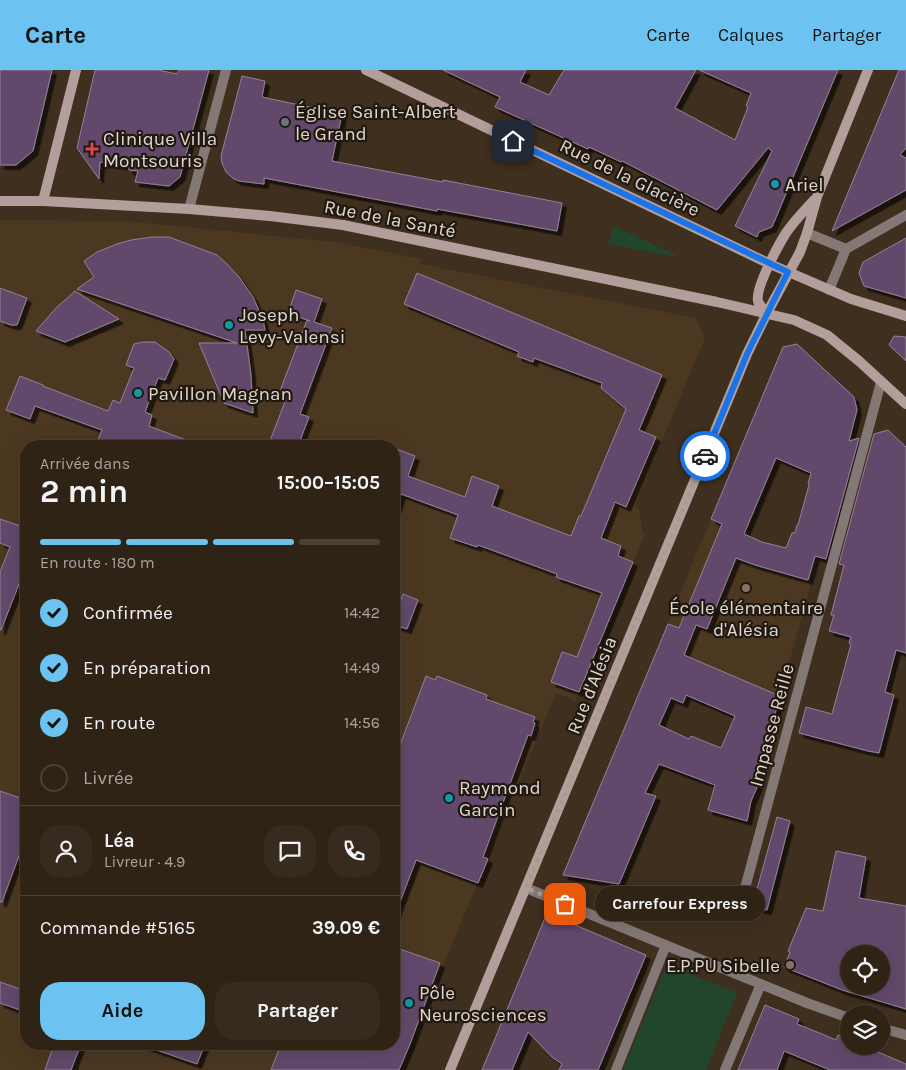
<!DOCTYPE html>
<html lang="fr">
<meta charset="utf-8">
<style>
:root{--surface:#2f2316;--page:#372b1f;--text:#f1f3f6;--muted:#a7a4a1;--line:#4a4035;--accent:#6cc3f2}
body{margin:0;font-family:Karla,sans-serif;background:var(--page);color:var(--text);height:100vh;display:flex;flex-direction:column;font-size:19px;white-space:nowrap}
*{box-sizing:border-box;margin:0}
p{font-size:16px;color:var(--muted)}
.icon{flex:none;width:28px;height:28px;fill:none;stroke:currentColor;stroke-width:2;stroke-linecap:round;stroke-linejoin:round}
.map{position:relative;flex:1;overflow:hidden}
.details{position:absolute;left:20px;top:370px;width:380px;height:610px;display:flex;flex-direction:column;background:var(--surface);border-radius:20px;box-shadow:0 5px 20px #0002,0 0 0 1px var(--line)}
.details>*{flex:none}
.buttons{position:absolute;left:840px;top:875px;display:grid;gap:10px}
.buttons a{display:grid;place-items:center;width:50px;height:50px;border-radius:50%;background:var(--surface);box-shadow:0 5px 20px #0002,0 0 0 1px var(--line);font-size:25px}
.pin{position:absolute;display:grid;place-items:center;width:42px;height:42px;color:#fff;margin:-21px;border-radius:10px;box-shadow:0 2px 8px #0006}
.courier{position:absolute;display:grid;place-items:center;width:50px;height:50px;margin:-25px;border:4px solid #1a73e8;border-radius:50%;background:#fff;color:#222;box-shadow:0 1px 6px #0007}
.bubble{position:absolute;height:35px;border-radius:18px;background:var(--surface);box-shadow:0 5px 20px #0002,0 0 0 1px var(--line);font-size:16px;font-weight:700;line-height:35px;text-align:center}
.head em{font-style:normal;font-weight:700}
.head div{display:flex;flex-direction:column-reverse}
.head{display:flex;align-items:center;justify-content:space-between;height:85px;padding:0 20px}
h1{font-size:32px;font-weight:700;line-height:38px}
.bar{display:grid;grid-template-columns:repeat(4,1fr);gap:8px 5px;align-content:center;height:60px;padding:0 20px}
.bar i{height:6px;border-radius:4px;background:var(--line)}
.bar .selected{background:var(--accent)}
.bar p{grid-column:span 4}
.line{display:flex;align-items:center;gap:12px;padding:0 20px;border-top:1px solid var(--line)}
.line div{flex:1}
.round{display:grid;place-items:center;flex:none;width:52px;height:52px;border-radius:20px;background:var(--page)}
ol{padding:0 20px;list-style:none}
li{display:flex;align-items:center;gap:15px;height:55px}
li p{margin-inline-start:auto}
li .icon{padding:5px;border-radius:50%;background:var(--accent);color:#111;stroke-width:4}
li:last-child{color:var(--muted)}
li i{width:28px;height:28px;border:2px solid var(--line);border-radius:50%}
.primary-button{display:flex;gap:10px;margin-top:auto;padding:10px 20px}
.primary-button a{flex:1;height:58px;border-radius:20px;background:var(--accent);color:#111;font-size:20px;font-weight:700;line-height:58px;text-align:center}
.primary-button a+a{background:var(--page);color:var(--text)}
header{display:flex;align-items:center;gap:30px;box-sizing:border-box;height:70px;padding:0 25px;background:var(--accent);color:#111}
header strong{font-size:24px}
nav{display:flex;gap:28px;margin-inline-start:auto;font-size:18px}
.map>svg:first-child{display:block}
</style>
<header>
<strong>Carte</strong>
<nav><a>Carte</a><a>Calques</a><a>Partager</a></nav>
</header>
<div class="map">
<svg width="906" height="1000" viewBox="0 0 906 1000">
<defs>
<filter id="shadow"><feDropShadow dx="4.5" dy="4.5" stdDeviation="0" flood-color="#0009"/></filter>
</defs>
<rect width="100%" height="100%" fill="#3f2f1e"/>
<path fill="#4c3821" fill-rule="evenodd" d="M0,150L125,151L335,172L422,189L420,194L696,248L705,268L635,436L639,439L643,463L645,464L575,632L574,630L556,623L449,882L399,1000H0ZM26,376H394V974H26Z
M711,449L762,472L818,487L771,660L645,608Z"/>
<path fill="#21462c" d="M614,156L676,185V187L608,174Z
M667,894L737,923L706,1000H623Z"/>
<path fill="#62496c" stroke="#918297" fill-rule="evenodd" filter="url(#shadow)" d="M0,0H52L33,81L16,95H0Z
M95,0H158L177,4L179,0H209L180,107L169,116L135,112L138,101L129,100V96L100,92L99,109L77,78Z
M443,0H526L520,12L549,25L564,0H696L675,38L735,70L748,37L746,36L751,23L699,0H838L772,157L759,162L757,167L735,156L772,81L768,78L717,140L622,91L621,92L589,77L588,79L495,37L500,27Z
M899,0H906V78L900,85L906,88V120L832,161Z
M242,6L265,11L262,27L342,44L332,91L443,112V110L562,133L557,161L437,139V141L264,108V114L239,111L234,109L226,102L222,93L221,86Z
M152,167H169L217,185L228,195L239,207L253,227L263,250L265,260H245L251,305L253,343L224,333L199,273H237L77,219L94,207L84,191L97,182L117,174L131,170Z
M906,168V228L864,216L859,203L863,192Z
M417,203L662,305L639,360L656,367L626,437L615,432L601,468L621,476L618,486L633,492L579,622L551,612L562,582L577,587L602,523L556,507L557,504L478,475L477,477L450,468L458,445L401,424L396,440L394,439V378L415,386L408,406L465,427L472,406L499,416L492,436L571,466L579,446H581L626,339L601,318L602,313L534,288L533,292L517,286L519,282L404,234Z
M0,218L27,228L17,255H11L0,251Z
M296,220L322,229L314,252L332,258L300,344L309,347L298,376H268L286,329L278,326L307,250L310,251L288,243Z
M75,221L119,249L65,272L36,261L56,238Z
M894,266L906,267V291L889,275Z
M143,272H155L169,282L174,289L165,310L158,308L145,342L152,345L149,356L199,375V376H115L98,370L102,360L35,336L30,349L6,340L20,306L43,315V316L108,341L113,330L120,333L134,298L126,295L134,274Z
M797,274L854,327L857,340L849,371L859,368L826,489L815,486L808,510L755,495L736,488L707,559L696,555L684,585L780,626L773,651L771,650L755,707L757,708L755,714L758,715L751,731L747,751L708,740L715,715L659,694L645,723L656,726L619,814L563,805L668,554L679,558L722,454L711,449L783,277ZM776,388L811,403L808,414L809,415L798,455H797L795,463H792L786,478L762,472L744,464ZM686,625L735,646L721,678L691,666L689,669L659,655L671,628L683,633Z
M888,360L906,377V583L896,580L885,622L894,625L879,683L868,681L799,663L806,637L832,644L851,574L849,573L851,567L829,561L834,545H831L844,495L839,494L874,364Z
M0,449L26,458V496L1,560H0V502L10,477L0,473Z
M403,524L418,530L407,559L394,555V549Z
M426,606L435,610L437,606L487,625L486,629L535,647L533,652L535,653L531,666L528,665L483,787L488,789L478,813L416,790L395,845H394V691Z
M0,721L26,730V785L20,783L2,832H0Z
M777,747L790,751L767,840L752,837Z
M836,781L866,787L859,828L906,836V939L842,920L784,897L790,882L788,881L806,838L823,841ZM849,884H881V916H849Z
M547,843L646,885L598,1000H559L562,994L552,987L528,962L512,1000H482Z
M394,877L440,893L410,974L399,1000H271L281,974H394Z
M0,912L26,921V942L0,933Z
M765,935L799,949L797,954L822,964L836,970L838,965L849,970V976H864L906,994V1000H830L784,981L777,1000H738Z
M54,974H81L71,1000H45Z
M146,974H205L197,994L145,976Z"/>
<g fill="none" stroke-linecap="round" stroke-linejoin="round">
<path stroke="#847876" stroke-width="10" d="M189,139L226,0
M807,163L846,179
M829,220L846,179L906,145
M526,818L807,933L849,948
M741,833L881,312
M881,958L906,965
M616,1000L666,875
M725,1000L761,914"/>
<path stroke="#b39e9c" stroke-width="10" d="M366,0L770,194L851,229L906,246
M0,131H43L189,139L270,146L343,155L717,232L794,250L827,265L859,291L906,334
M43,131L76,0
M767,243C764,240 759,235 758,231C755,218 779,174 786,163C794,151 805,140 814,130
M450,1000L747,284L767,243L800,182L807,163L817,127L868,0"/>
</g>
<g fill="none" stroke-linecap="round" stroke-linejoin="round">
<path stroke="#a89c8f" stroke-width="5" stroke-dasharray="0 9" d="M565,834L526,818L705,386"/>
<path stroke="#1a73e8" stroke-width="6" d="M513,71L788,202L747,284L705,386"/>
</g>
<circle fill="#6b7280" stroke="#201911" stroke-width="2" cx="285" cy="52" r="5"/>
<path fill="#e0444e" stroke="#201911" stroke-width="2" d="M89.5 71.5h5v5h5v5h-5v5h-5v-5h-5v-5h5z"/>
<g fill="#0f9aa8" stroke="#201911" stroke-width="2">
<circle cx="775" cy="114" r="5"/>
<circle cx="229" cy="255" r="5"/>
<circle cx="138" cy="323" r="5"/>
<circle cx="449" cy="728" r="5"/>
<circle cx="409" cy="933" r="5"/>
</g>
<g fill="#8d6e63" stroke="#201911" stroke-width="2">
<circle cx="746" cy="518" r="5"/>
<circle cx="790" cy="895" r="5"/>
</g>
<g text-anchor="middle" stroke-width="4.5" stroke-linejoin="round" paint-order="stroke">
<g font-size="19" fill="#e1d6cc" stroke="#201911" text-anchor="start">
<text x="295" y="48">Église Saint-Albert<tspan x="295" dy="22">le Grand</tspan></text>
<text x="103" y="75">Clinique Villa<tspan x="103" dy="22">Montsouris</tspan></text>
<text x="785" y="121">Ariel</text>
<text x="239" y="251">Joseph<tspan x="239" dy="22">Levy-Valensi</tspan></text>
<text x="148" y="330">Pavillon Magnan</text>
<text x="746" y="544" text-anchor="middle">École élémentaire<tspan x="746" dy="22">d'Alésia</tspan></text>
<text x="459" y="724">Raymond<tspan x="459" dy="22">Garcin</tspan></text>
<text x="780" y="902" text-anchor="end">E.P.PU Sibelle</text>
<text x="419" y="929">Pôle<tspan x="419" dy="22">Neurosciences</tspan></text>
</g>
<g font-size="19" fill="#e1d6cc" stroke="#201911">
<text transform="translate(630 107) rotate(26)" y="7">Rue de la Glacière</text>
<text transform="translate(390 148) rotate(11)" y="7">Rue de la Santé</text>
<text transform="translate(591 615) rotate(-68)" y="7">Rue d'Alésia</text>
<text transform="translate(771 655) rotate(-75)" y="7">Impasse Reille</text>
</g>
</g>
</svg>
<div class="buttons">
<a><svg class="icon" aria-label="locate" viewBox="0 0 24 24"><circle cx="12" cy="12" r="6"/><path d="M12 2v4M12 18v4M2 12h4M18 12h4"/></svg></a>
<a><svg class="icon" aria-label="layers" viewBox="0 0 24 24"><path d="M12 4l9 5-9 5-9-5zM3 14l9 5 9-5"/></svg></a>
</div>
<div class="pin" style="left:565px;top:834px;background:#ea580c"><svg class="icon" aria-label="bag" viewBox="0 0 24 24"><path d="M5 8h14l-1 12H6zM9 8a3 3 0 0 1 6 0"/></svg></div>
<div class="pin" style="left:513px;top:71px;background:#1f2937"><svg class="icon" aria-label="home" viewBox="0 0 24 24"><path d="M3 11l9-7 9 7M6 9v11h12V9"/></svg></div>
<div class="courier" style="left:705px;top:386px"><svg class="icon" aria-label="car" viewBox="0 0 24 24"><path d="M5 17H2v-5l4-1 3-4h7l3 4 3 1v5h-3M9 17h6M6 11h13"/><circle cx="7" cy="17" r="2"/><circle cx="17" cy="17" r="2"/></svg></div>
<div class="bubble" style="left:595px;top:816px;width:170px">Carrefour Express</div>
<section class="details">
<div class="head"><div><h1>2 min</h1><p>Arrivée dans</p></div><em>15:00–15:05</em></div>
<div class="bar"><i class="selected"></i><i class="selected"></i><i class="selected"></i><i></i><p>En route · 180 m</p></div>
<ol>
<li><svg class="icon" aria-label="check" viewBox="0 0 24 24"><path d="M5 12l5 5 9-10"/></svg>Confirmée<p>14:42</p></li>
<li><svg class="icon" aria-label="check" viewBox="0 0 24 24"><path d="M5 12l5 5 9-10"/></svg>En préparation<p>14:49</p></li>
<li><svg class="icon" aria-label="check" viewBox="0 0 24 24"><path d="M5 12l5 5 9-10"/></svg>En route<p>14:56</p></li>
<li><i></i>Livrée</li>
</ol>
<div class="line" style="height:90px"><a class="round"><svg class="icon" aria-label="person" viewBox="0 0 24 24"><circle cx="12" cy="8" r="4"/><path d="M4 21q1-7 8-7t8 7"/></svg></a><div><b>Léa</b><p>Livreur · 4.9</p></div><a class="round"><svg class="icon" aria-label="chat" viewBox="0 0 24 24"><path d="M4 5h16v11H9l-5 4z"/></svg></a><a class="round"><svg class="icon" aria-label="phone" viewBox="0 0 24 24"><path d="M5 4h4l2 5-3 2q2 4 5 5l2-3 5 2v4C11 20 4 13 5 4z"/></svg></a></div>
<div class="line" style="height:65px"><div>Commande #5165</div><b>39.09 €</b></div>
<div class="primary-button"><a>Aide</a><a>Partager</a></div>
</section>
</div>
